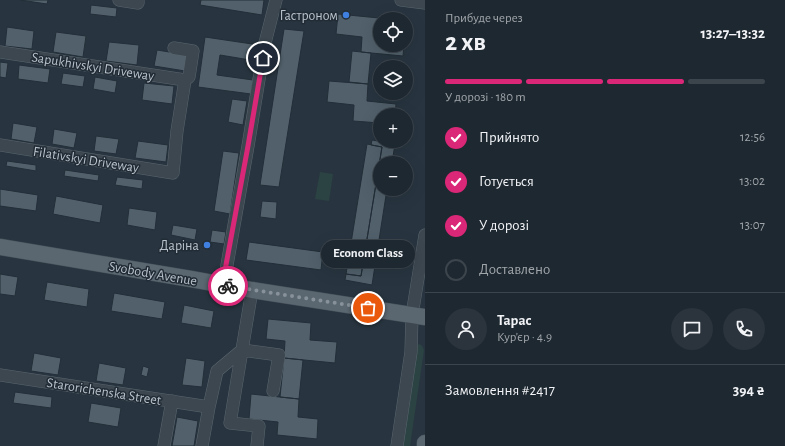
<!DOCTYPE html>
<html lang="uk">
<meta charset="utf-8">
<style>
:root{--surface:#1e2830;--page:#2b343c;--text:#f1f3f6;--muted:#a1a6ab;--line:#3c444c;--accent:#db2777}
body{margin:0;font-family:"Alegreya Sans",sans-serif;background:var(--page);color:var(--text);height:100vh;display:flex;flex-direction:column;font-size:15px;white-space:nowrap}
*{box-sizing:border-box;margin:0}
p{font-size:13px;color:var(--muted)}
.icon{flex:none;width:22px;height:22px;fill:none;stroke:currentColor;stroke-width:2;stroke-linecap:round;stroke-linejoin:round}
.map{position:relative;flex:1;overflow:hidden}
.sheet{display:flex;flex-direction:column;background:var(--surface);width:360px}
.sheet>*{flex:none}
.fabs{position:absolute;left:373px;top:12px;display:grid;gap:8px}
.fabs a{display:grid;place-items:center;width:40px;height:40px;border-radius:50%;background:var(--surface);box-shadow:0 4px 16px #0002,0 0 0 1px var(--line);font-size:20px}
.pin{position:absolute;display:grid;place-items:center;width:34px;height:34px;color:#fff;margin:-17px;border:2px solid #fff;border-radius:50%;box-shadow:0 1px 4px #0007}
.courier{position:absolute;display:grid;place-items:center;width:40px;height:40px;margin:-20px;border:3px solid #db2777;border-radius:50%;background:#fff;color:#222;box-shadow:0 1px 5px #0007}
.bubble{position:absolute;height:28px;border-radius:14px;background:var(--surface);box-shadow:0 4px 16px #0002,0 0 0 1px var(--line);font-size:13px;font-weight:600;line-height:28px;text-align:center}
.overview em{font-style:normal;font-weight:600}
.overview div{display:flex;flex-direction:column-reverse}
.overview{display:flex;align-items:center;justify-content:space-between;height:68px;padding:0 20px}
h1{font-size:26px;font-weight:600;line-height:30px}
.bar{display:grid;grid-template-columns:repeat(4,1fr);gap:6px 4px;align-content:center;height:48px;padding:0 20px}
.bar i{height:5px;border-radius:3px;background:var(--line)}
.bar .selected{background:var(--accent)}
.bar p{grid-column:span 4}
.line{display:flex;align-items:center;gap:10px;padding:0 20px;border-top:1px solid var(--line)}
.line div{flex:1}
.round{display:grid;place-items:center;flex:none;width:42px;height:42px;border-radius:21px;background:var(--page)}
ol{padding:0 20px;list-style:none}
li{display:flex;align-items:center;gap:12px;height:44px}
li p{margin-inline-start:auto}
li .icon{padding:4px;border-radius:50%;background:var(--accent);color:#fff;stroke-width:4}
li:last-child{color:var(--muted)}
li i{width:22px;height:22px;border:2px solid var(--line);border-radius:50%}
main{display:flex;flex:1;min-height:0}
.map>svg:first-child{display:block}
</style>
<main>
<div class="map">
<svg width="425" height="446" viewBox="0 0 425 446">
<rect width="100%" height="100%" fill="#283540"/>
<path fill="#2b4342" d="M320,172L333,174L329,201L315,199Z
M419,344C422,345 423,347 424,350L410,446H401L417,346Z"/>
<path fill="#51606b" stroke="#232e38" d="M20,0H48L47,4Z
M201,0H264L262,15L200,5Z
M91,5L117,8L116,17L90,14Z
M338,14L379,18L377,35H380V45H404L403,56L361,52L362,37L336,34Z
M7,27L34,31L32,49L5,46Z
M284,29L304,31L279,187L260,185Z
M56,32L86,36L83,57L53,52Z
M205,37L259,45L256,61L220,55L217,75L253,80L251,94L198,87Z
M109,42L139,45L137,65L106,61Z
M157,50L188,55L185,71L154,66Z
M352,51L371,53L368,84L349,82Z
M0,62L8,63L6,78L0,77Z
M19,65L50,69L48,83L18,79Z
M63,73L85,76L83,87L61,84Z
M95,77L117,81L115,93L93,89Z
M329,81L368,84L367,101L396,104L395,115H380V123L353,121L354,105L327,102Z
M144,83L174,86L172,104L142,100Z
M232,99L247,101L243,125L228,122Z
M13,123L37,127L34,143L11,139Z
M54,129L77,133L74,148L52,144Z
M96,136L119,139L116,154L94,151Z
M372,140L395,144L392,163H380V189H387L372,285L345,280L346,274L361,276L382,147L371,145Z
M138,141L168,145L166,162L135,158Z
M367,144L382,147L361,276L346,274Z
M223,151L239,153L230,214L214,211Z
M7,161L36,165V171L6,166Z
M65,170L99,175L98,181L64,176Z
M117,177L143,180L142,189L115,185Z
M0,189L38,195L36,211L0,206Z
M56,196L103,205L100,223L53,214Z
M262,201L277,202L276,219L260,217Z
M129,208L157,212L155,230L127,225Z
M173,225L197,229L195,240L171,235Z
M212,230L226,232L224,244L210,242Z
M203,242L212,243L211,249L202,248Z
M249,242L323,252L321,270L246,260Z
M0,274L18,277L15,296L0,294Z
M47,282L89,289L87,307L44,300Z
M114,293L165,302L162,319L111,311Z
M184,305L214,311L211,328L181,323Z
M268,319L311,323L310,340L337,342L335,363L284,358L285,341L266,339Z
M34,353L61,358L58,375L31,371Z
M186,358L205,361L202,387L182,385Z
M284,358L303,360L299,399L280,397Z
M99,363L126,368L123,385L96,381Z
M143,366L149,368L147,377L141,375Z
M15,392L52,397L51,408L13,403Z
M251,394L299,399L298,417L318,419L317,439L277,435L278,422L249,419Z
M91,403L121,408L118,427L88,422Z
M177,417L198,421L194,446H172Z"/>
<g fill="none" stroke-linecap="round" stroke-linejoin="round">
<defs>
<path id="minor" d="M119,0L138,3V0
M401,0L425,3
M0,52L185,80
M0,145L173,173L177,131L185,80L189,77L193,51L174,48
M224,285L227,265L248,146L265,43L276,0
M0,375L209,407
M164,446L172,401
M202,446L209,407L217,371L242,350L252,290
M257,446L259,426L230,423L242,350L279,355L273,391
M397,446L411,352L412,315L425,235"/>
<path id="major" d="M0,247L191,279L252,290L425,317
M425,446V443"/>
</defs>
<use href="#minor" stroke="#5a656e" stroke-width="13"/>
<use href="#major" stroke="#46505a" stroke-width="17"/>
<use href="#minor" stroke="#3c4750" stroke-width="12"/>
<use href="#major" stroke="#5a6670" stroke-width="16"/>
</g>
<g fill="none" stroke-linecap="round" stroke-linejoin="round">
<path stroke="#86919a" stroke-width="4" stroke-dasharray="0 7.2" d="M228,286L368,308"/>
<path stroke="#db2777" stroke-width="5" d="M228,286L224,285L226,265L248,146L263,58"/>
</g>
<g fill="#3f7fe0" stroke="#212c36" stroke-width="1.5">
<circle cx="346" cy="15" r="4"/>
<circle cx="207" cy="245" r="4"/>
</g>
<g text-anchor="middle" stroke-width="3" stroke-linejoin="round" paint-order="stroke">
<g font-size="14" fill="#b9c2cb" stroke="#212c36" text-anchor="end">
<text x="338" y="20">Гастроном</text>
<text x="199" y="250">Даріна</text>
</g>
<g font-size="14" fill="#b9c2cb" stroke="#212c36">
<text transform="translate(93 66) rotate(9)" y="5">Sapukhivskyi Driveway</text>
<text transform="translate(86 159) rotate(9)" y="5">Filativskyi Driveway</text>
<text transform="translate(153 273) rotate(10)" y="5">Svobody Avenue</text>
<text transform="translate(104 391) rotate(9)" y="5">Starorichenska Street</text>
</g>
</g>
</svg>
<div class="fabs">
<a><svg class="icon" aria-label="locate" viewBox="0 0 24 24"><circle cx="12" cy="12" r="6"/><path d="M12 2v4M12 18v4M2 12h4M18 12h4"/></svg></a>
<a><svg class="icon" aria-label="layers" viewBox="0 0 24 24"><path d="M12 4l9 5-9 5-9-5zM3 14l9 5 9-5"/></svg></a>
<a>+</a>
<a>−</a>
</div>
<div class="pin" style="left:368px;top:308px;background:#ea580c"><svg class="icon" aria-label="bag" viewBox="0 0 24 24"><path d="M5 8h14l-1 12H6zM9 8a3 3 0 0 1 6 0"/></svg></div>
<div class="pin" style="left:263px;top:58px;background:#1f2937"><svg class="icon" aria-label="home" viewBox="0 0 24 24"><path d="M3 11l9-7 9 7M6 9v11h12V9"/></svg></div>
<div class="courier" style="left:228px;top:286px"><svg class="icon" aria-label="bike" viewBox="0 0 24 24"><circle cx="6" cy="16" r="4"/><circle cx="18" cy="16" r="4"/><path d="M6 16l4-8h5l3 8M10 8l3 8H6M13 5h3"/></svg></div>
<div class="bubble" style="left:321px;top:240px;width:94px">Econom Class</div>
</div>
<section class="sheet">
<div class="overview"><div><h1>2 хв</h1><p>Прибуде через</p></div><em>13:27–13:32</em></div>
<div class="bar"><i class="selected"></i><i class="selected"></i><i class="selected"></i><i></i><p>У дорозі · 180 m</p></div>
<ol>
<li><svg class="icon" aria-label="check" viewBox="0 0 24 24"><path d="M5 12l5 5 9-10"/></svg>Прийнято<p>12:56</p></li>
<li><svg class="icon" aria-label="check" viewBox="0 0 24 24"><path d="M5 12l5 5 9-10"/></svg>Готується<p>13:02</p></li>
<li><svg class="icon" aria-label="check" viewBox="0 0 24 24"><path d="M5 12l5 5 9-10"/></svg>У дорозі<p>13:07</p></li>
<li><i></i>Доставлено</li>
</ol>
<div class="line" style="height:72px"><a class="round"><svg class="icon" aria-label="person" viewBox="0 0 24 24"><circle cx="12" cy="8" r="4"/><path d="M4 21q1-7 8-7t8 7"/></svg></a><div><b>Тарас</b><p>Кур’єр · 4.9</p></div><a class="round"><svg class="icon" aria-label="chat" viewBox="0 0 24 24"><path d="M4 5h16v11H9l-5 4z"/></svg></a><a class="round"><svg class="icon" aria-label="phone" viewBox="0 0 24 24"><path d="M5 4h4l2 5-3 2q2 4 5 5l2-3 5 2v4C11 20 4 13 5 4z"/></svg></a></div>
<div class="line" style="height:52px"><div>Замовлення #2417</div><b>394 ₴</b></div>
</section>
</main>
